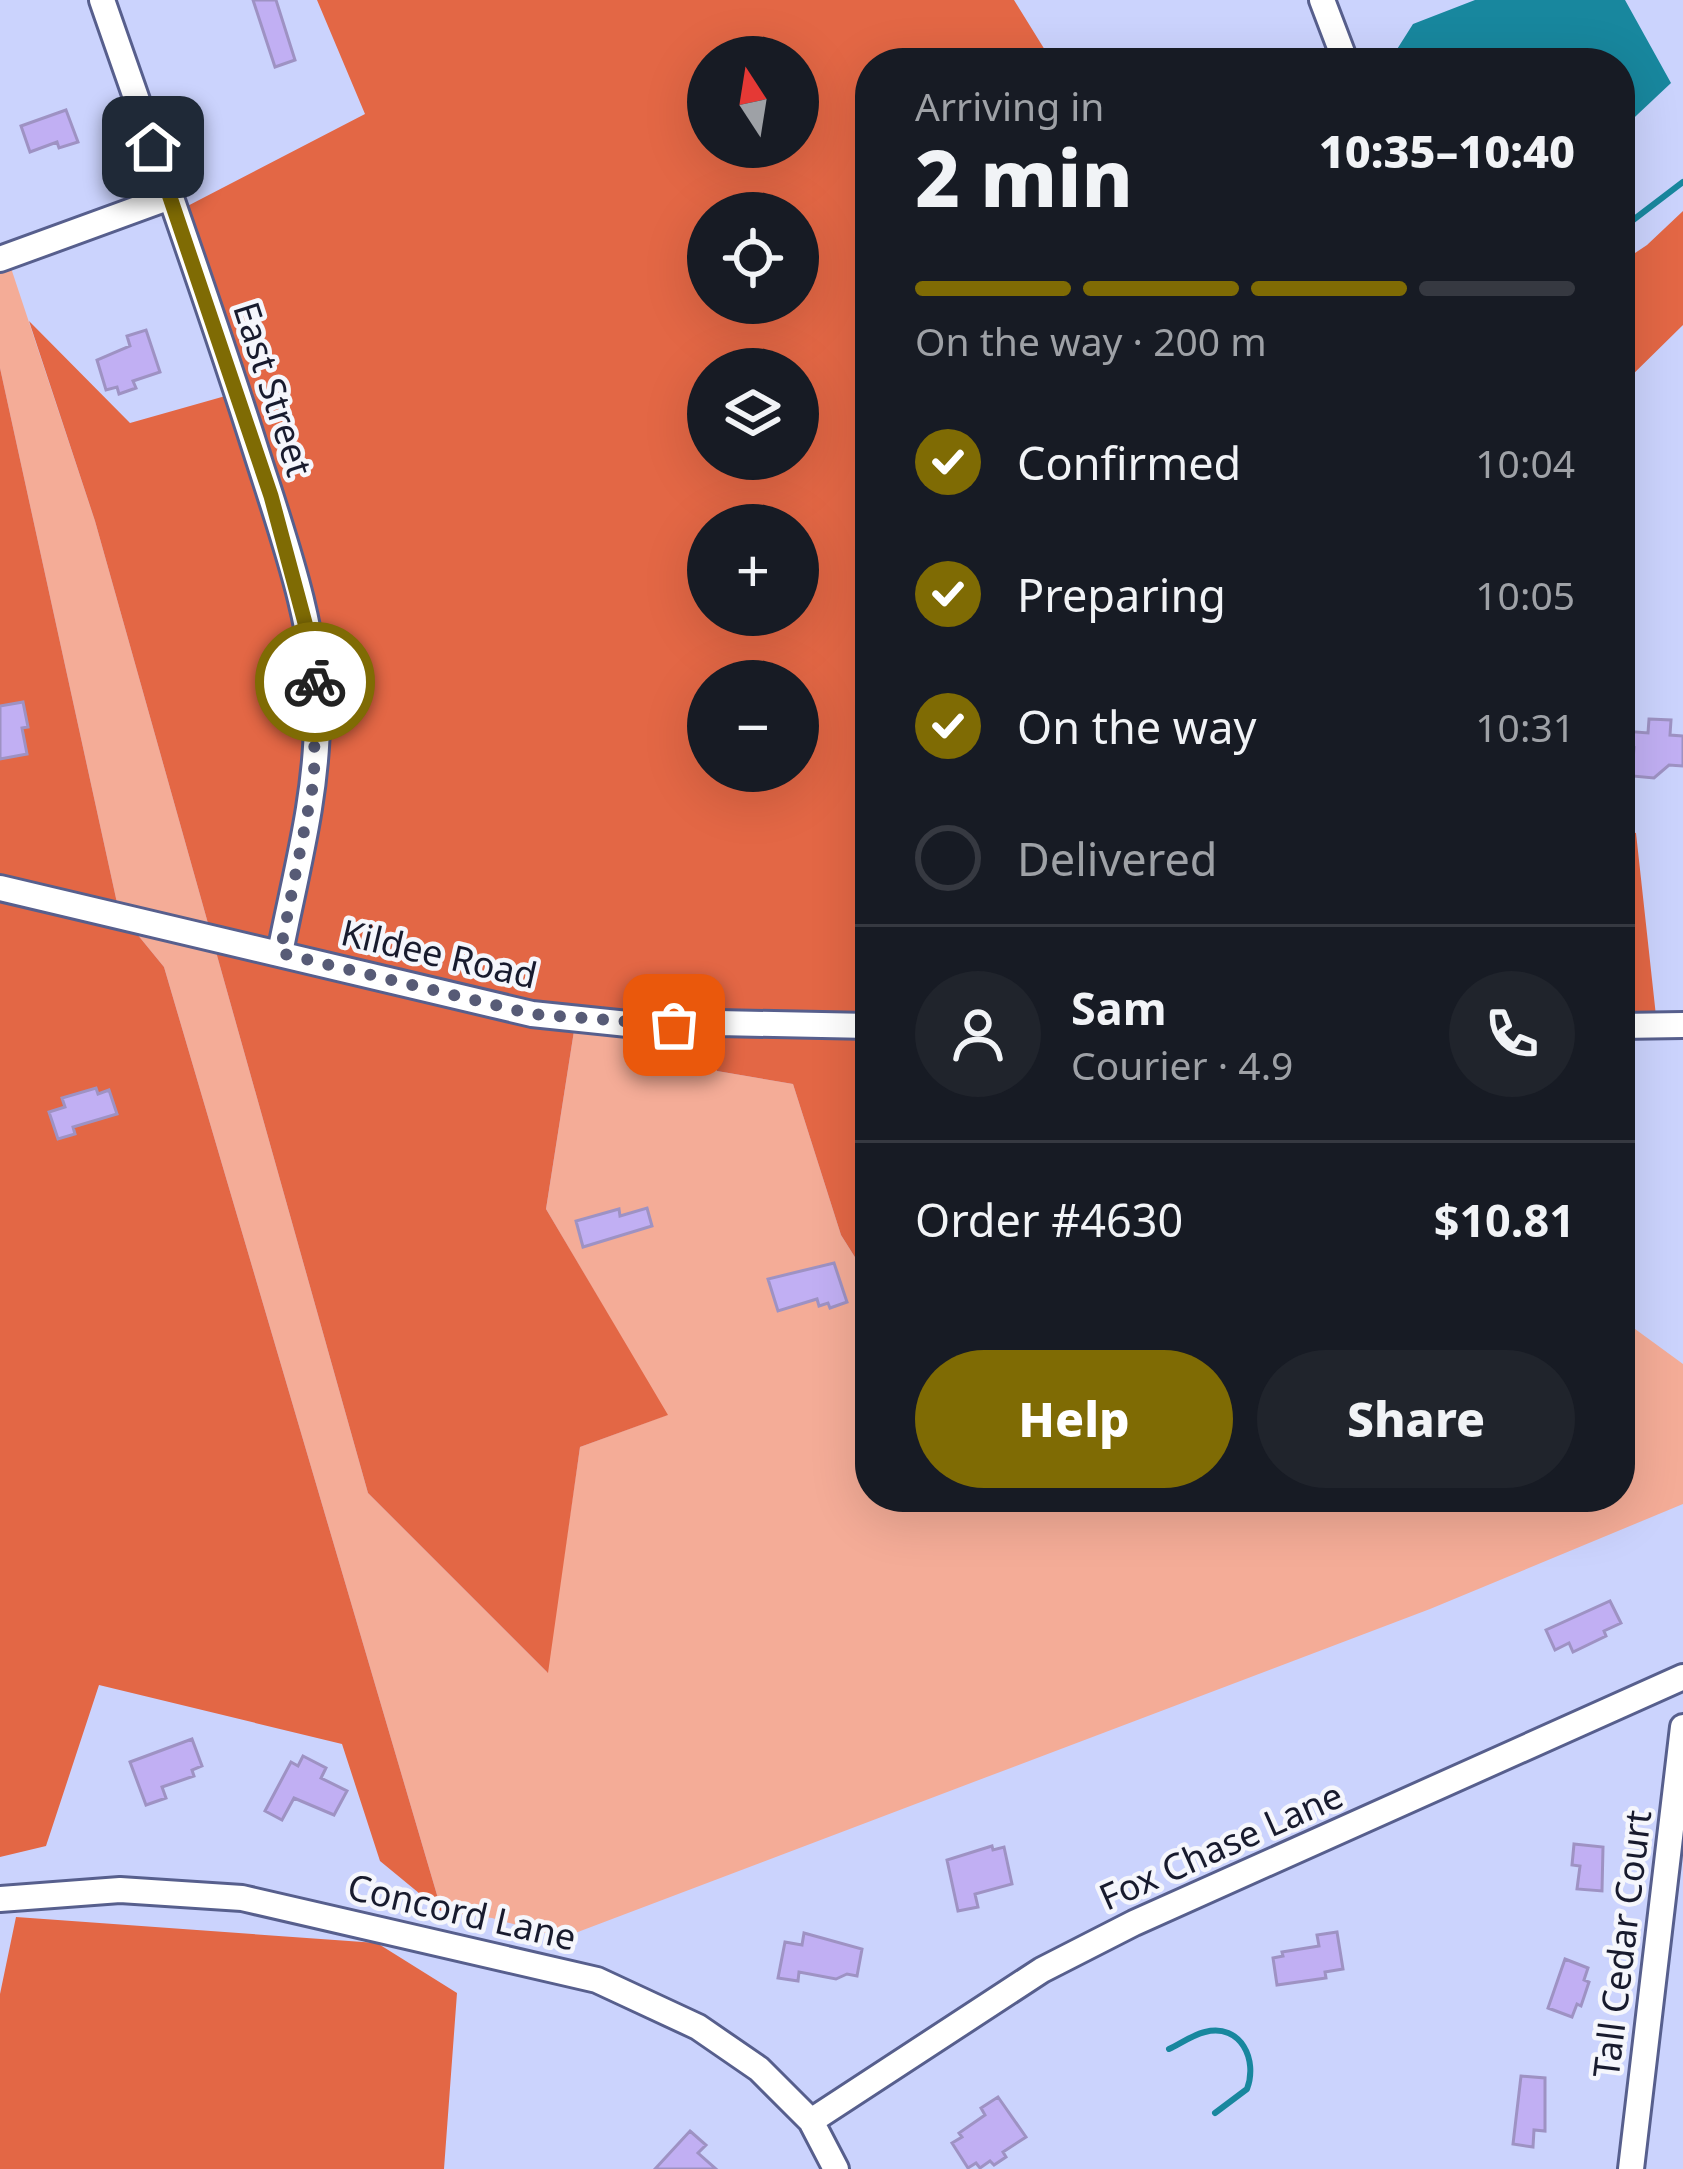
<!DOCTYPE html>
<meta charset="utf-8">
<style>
:root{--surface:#171b24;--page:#20242c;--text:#f1f3f6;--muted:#9ea1a6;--line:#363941;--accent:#7f6b04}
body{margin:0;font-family:"Noto Sans",sans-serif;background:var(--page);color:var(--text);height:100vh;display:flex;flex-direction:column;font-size:45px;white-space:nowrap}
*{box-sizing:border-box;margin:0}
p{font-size:39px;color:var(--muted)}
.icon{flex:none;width:66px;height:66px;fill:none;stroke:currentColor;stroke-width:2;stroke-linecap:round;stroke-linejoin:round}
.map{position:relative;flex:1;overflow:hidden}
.drawer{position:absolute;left:855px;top:48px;width:780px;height:1464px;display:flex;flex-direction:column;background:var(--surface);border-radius:48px;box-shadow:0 12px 48px #0002}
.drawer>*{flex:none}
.needle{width:78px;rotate:348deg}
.fabs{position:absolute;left:687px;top:36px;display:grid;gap:24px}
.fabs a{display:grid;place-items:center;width:132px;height:132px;border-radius:50%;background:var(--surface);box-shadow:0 12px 48px #0002;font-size:60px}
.pin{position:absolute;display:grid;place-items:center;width:102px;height:102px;color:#fff;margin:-51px;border-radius:24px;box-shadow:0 6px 18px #0006}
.courier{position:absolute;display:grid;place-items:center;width:120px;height:120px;margin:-60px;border:9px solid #7f6b04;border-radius:50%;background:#fff;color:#222;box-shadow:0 3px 15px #0007}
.summary em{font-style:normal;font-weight:800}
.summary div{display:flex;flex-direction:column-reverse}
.summary{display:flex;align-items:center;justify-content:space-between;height:204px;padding:0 60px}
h1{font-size:78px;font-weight:800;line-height:90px}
.bar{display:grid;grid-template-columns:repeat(4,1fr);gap:18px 12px;align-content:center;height:144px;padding:0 60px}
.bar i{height:15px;border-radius:9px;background:var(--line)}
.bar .current{background:var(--accent)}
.bar p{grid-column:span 4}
.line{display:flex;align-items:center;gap:30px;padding:0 60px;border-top:3px solid var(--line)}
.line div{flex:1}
.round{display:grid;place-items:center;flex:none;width:126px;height:126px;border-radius:63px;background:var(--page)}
ol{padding:0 60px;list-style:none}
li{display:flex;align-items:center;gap:36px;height:132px}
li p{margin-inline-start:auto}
li .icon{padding:12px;border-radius:50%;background:var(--accent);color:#fff;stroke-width:4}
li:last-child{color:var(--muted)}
li i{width:66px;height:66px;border:6px solid var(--line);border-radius:50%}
.button{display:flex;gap:24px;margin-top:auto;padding:24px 60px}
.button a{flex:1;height:138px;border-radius:72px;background:var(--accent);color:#fff;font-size:48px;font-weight:800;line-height:138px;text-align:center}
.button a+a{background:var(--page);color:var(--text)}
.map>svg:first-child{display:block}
</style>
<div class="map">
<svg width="1683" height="2169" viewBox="0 0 1683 2169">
<rect width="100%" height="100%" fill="#cbd3fd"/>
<path fill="#f4ac97" d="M11,268L95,521L368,1493L547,1672L580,1447L667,1415L546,1209L576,1018L690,1028L717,1071L793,1084L841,1235L870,1281V1497H1372L1379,1512L1419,1497H1620V1318L1683,1364V1504L1430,1609L562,1938L492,1918L442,1912L164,967L119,912L0,368V272Z"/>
<path fill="#e36745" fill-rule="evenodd" d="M317,0H1014L1053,63H870V1281L841,1235L793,1084L717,1071L689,1028L576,1018L546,1209L668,1415L580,1447L548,1673L368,1493L95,521L29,321L130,423L236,393L174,213L365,114ZM708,57H798V147H708ZM708,213H798V303H708ZM708,369H798V459H708ZM708,525H798V615H708ZM708,681H798V771H708Z
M1683,211V325L1620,387V263L1647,245Z
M0,368L119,912L164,967L442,1912L380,1861L342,1744L99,1685L46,1846L0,1857Z
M1620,829L1636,833L1656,1016H1620Z
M16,1917L377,1943L457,1993L444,2169H0V1994Z"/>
<path fill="#18879e" d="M1475,0H1625L1671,83L1620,131V63H1397L1394,54L1413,24Z"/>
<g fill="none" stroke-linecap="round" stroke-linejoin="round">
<path stroke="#18879e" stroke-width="6" d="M1620,230L1683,182
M1169,2049C1180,2044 1192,2035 1205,2032C1241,2023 1258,2060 1247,2089L1215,2113"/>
</g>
<path fill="#c1aff3" stroke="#9e92c3" stroke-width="3" d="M253,0H276L295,60L275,67Z
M66,110L78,142L59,148L57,142L30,152L21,126Z
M146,330L160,372L133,381L136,388L119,394L117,387L106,390L97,360L130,346L127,336Z
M23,702L28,727L22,728L27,754L0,759V706Z
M1649,719L1671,720L1670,735L1683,736V766L1669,765L1654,778L1632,776L1634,747L1623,731L1648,733Z
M96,1088L98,1094L109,1090L117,1114L73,1127L75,1134L58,1139L49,1112L65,1107L62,1098Z
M647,1208L652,1226L583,1247L576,1221L619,1209L620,1216Z
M834,1263L847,1302L830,1308L828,1303L819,1306L817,1299L778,1311L768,1279Z
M1610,1601L1621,1623L1604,1631L1606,1636L1573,1652L1569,1643L1555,1650L1546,1630Z
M192,1739L202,1766L192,1770L194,1776L162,1787L166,1798L146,1805L130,1762Z
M303,1756L326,1768L321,1778L347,1791L334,1815L294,1798L282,1820L265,1811L291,1762L298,1766Z
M1574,1844L1603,1847L1602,1891L1577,1889L1580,1866L1572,1865Z
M992,1846L993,1850L1004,1847L1012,1884L975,1894L978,1907L958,1911L947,1860Z
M1337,1932L1343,1969L1325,1972L1326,1978L1277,1985L1273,1958L1283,1956L1282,1952L1319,1946L1317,1935Z
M804,1933L862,1949L857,1976L847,1974L836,1979L799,1972L798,1981L778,1978L785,1942L802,1945Z
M1565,1959L1588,1968L1584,1980L1589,1982L1581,2006L1577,2004L1572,2017L1548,2008Z
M1521,2076L1545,2078V2131L1534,2130L1533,2147L1513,2144Z
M998,2097L1026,2137L1003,2152L1006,2157L994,2165L990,2161L980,2168L976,2163L968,2168L952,2143L962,2137L959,2133L985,2115L981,2108Z
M690,2131L706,2145L698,2153L716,2169H655Z"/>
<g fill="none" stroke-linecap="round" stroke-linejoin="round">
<defs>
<path id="minor" d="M102,0C154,150 208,299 256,451C283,536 317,628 317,718C317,797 295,876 280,953
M1322,0L1346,63
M0,259L170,197
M0,888L532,1014L647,1026L718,1023L870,1026
M1620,1026L1683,1025
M0,1899L120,1890L242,1898L597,1980L698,2027L759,2069L811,2121L836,2169
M811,2121L1042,1970L1134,1923L1683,1677
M1631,2169L1683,1727"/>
</defs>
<use href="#minor" stroke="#575f8d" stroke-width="30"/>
<use href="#minor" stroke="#fff" stroke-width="24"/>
</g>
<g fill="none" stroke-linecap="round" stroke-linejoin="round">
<path stroke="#575b76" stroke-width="12" stroke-dasharray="0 21.6" d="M315,682L314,780L280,953L532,1014L674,1025"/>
<path stroke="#7f6b04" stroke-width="15" d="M153,147L271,496L308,634L315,682"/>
</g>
<g text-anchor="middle" stroke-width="9" stroke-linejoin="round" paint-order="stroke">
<g font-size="36" fill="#181b2e" stroke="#f5f6fc">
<text transform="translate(273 389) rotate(72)" y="13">East Street</text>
<text transform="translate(439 954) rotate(13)" y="13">Kildee Road</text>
<text transform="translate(1221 1846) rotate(-24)" y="13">Fox Chase Lane</text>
<text transform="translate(462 1912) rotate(13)" y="13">Concord Lane</text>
<text transform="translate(1622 1944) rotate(-83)" y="13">Tall Cedar Court</text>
</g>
</g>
</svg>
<div class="fabs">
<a><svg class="needle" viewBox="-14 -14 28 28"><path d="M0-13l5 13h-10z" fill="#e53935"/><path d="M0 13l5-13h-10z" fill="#9ea1a6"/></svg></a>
<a><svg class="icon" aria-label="locate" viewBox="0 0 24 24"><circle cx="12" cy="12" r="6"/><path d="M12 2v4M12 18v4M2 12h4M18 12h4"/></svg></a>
<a><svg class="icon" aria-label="layers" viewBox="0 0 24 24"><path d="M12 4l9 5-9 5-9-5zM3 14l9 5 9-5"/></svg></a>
<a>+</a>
<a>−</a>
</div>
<div class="pin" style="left:674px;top:1025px;background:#ea580c"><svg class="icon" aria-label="bag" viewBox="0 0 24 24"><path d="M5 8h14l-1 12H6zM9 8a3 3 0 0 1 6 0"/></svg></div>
<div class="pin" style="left:153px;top:147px;background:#1f2937"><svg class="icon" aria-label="home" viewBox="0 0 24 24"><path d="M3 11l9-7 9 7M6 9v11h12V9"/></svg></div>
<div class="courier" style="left:315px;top:682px"><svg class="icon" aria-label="bike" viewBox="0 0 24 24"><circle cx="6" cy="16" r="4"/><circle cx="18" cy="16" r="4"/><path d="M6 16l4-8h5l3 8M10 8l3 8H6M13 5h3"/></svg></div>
<section class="drawer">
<div class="summary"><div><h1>2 min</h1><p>Arriving in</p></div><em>10:35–10:40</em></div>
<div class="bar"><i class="current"></i><i class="current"></i><i class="current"></i><i></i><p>On the way · 200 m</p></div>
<ol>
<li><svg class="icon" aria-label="check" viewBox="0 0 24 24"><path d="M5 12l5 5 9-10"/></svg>Confirmed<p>10:04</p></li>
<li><svg class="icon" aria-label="check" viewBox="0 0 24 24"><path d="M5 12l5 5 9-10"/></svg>Preparing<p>10:05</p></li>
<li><svg class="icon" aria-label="check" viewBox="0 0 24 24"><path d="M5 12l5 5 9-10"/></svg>On the way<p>10:31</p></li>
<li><i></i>Delivered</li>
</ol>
<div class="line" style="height:216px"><a class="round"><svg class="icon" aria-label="person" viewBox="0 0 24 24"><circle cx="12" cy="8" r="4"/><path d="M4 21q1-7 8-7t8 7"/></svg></a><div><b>Sam</b><p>Courier · 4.9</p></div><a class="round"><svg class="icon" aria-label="phone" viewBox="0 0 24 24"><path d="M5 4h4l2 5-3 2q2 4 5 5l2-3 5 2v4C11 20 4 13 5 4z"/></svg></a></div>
<div class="line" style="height:156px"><div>Order #4630</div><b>$10.81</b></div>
<div class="button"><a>Help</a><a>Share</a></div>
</section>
</div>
